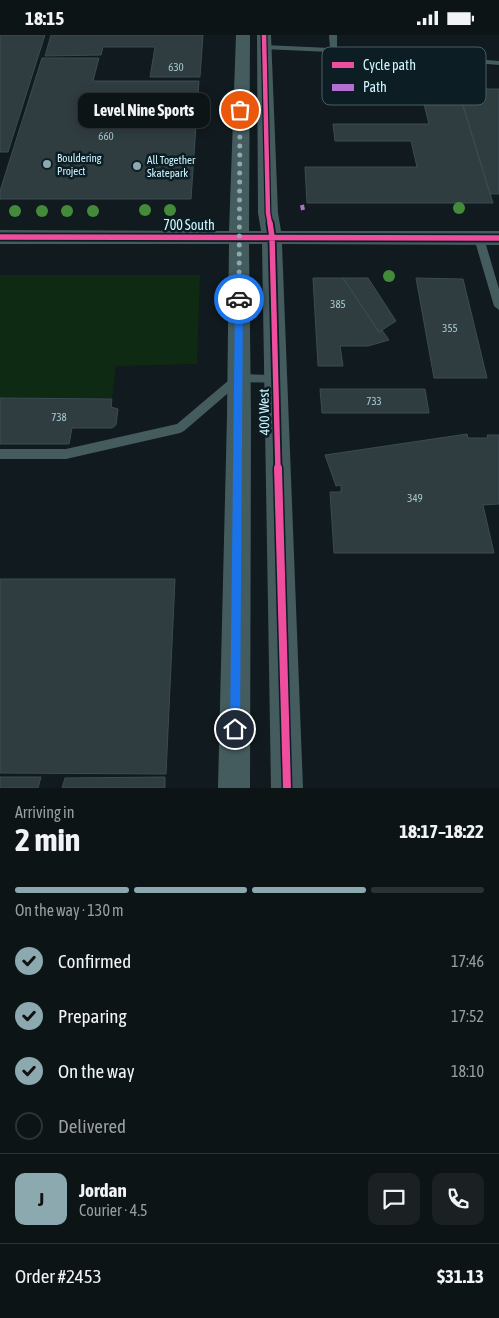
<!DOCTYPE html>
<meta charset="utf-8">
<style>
:root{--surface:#0d1416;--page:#1b2123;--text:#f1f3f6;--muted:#9a9ea1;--line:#2d3335;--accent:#8ca9b0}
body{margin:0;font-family:"Asap Condensed",sans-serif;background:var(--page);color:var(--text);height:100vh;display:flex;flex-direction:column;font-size:19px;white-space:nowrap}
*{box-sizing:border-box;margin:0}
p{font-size:16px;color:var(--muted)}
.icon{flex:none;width:28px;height:28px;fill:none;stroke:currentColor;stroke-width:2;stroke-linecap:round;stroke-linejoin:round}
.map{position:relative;height:753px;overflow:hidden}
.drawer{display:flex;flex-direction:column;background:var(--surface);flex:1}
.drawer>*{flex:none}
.pin{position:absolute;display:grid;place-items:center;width:42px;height:42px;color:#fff;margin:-21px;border:2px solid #fff;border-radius:50%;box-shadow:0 1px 5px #0007}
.courier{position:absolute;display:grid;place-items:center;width:50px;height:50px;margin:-25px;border:4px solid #1a73e8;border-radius:50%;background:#fff;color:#222;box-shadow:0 1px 6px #0007}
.bubble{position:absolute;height:35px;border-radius:10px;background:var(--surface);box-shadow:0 2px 12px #0003,0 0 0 1px var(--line);font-size:16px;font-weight:700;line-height:35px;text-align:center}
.summary em{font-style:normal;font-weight:700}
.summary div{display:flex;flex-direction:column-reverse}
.summary{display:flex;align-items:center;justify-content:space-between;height:85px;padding:0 15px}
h1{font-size:32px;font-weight:700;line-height:38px}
.bar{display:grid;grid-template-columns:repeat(4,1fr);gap:8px 5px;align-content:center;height:60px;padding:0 15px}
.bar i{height:6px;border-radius:4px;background:var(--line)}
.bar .selected{background:var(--accent)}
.bar p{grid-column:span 4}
.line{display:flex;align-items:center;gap:12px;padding:0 15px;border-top:1px solid var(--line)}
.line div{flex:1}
.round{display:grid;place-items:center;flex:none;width:52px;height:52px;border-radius:10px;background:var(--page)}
ol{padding:0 15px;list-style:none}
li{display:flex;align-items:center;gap:15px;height:55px}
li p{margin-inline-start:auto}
li .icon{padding:5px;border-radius:50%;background:var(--accent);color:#111;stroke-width:4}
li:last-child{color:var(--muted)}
li i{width:28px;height:28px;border:2px solid var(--line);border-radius:50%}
.status{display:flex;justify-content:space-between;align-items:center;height:35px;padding:0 25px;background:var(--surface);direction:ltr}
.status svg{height:14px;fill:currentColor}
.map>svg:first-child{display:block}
</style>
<div class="status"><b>18:15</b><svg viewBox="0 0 49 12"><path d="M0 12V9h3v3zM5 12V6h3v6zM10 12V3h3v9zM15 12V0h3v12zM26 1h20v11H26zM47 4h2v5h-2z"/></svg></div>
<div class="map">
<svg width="499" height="753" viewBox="0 0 499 753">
<rect width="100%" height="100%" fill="#111a1e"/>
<path fill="#0f2a12" d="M0,240H200L197,329L116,331L112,363H0Z"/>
<path fill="#2f3c40" stroke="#3a4c52" d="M0,0H45L8,117H0Z
M51,0H203L200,42H150L155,12H103L101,20L45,21Z
M42,23H99L93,46H199L191,164H0V156Z
M458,54H499V159H490Z
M422,61H460L493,168H307L305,132H417L411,106H335L333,89H429Z
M313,243H343L379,297L382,295L389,305L368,311H340L343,331H318Z
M343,243H368L396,286L379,297Z
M416,243L463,244L487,343H434Z
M320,354H425L429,378H322Z
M0,363L112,364L111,372L118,374L116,390L112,393H72L69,409H0Z
M467,399L468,403H488L487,400H499V469L483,470L494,518H334L330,457H341V450L336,451L325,420Z
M0,544H175L166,739L0,738Z
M0,742H41L38,753H0Z
M165,742V753H62L65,743Z"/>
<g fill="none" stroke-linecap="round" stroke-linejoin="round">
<path fill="#455c5f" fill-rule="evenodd" d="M329,0H337V13L499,26V30L372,19L264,14L260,12L264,10L330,13Z
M479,200L484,203L499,254V275L494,271L474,203Z
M239,339L276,340L281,344L276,348L241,347L184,396L180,398L66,424H0V414H66L177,389L235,340Z"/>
<path fill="#455c5f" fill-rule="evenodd" d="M236,0H250L249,196H261L258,178L257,0H271L278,178L281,196H499V210L282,209L303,753H271L262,209H249L251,381L250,753H218L227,381L229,209H0V195L229,196Z"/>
<path stroke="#b36fd0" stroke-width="4" stroke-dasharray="7 4" stroke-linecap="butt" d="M302,170L303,175"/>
<defs>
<path id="cycleway-far2" d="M264,0L268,178L270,189"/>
<path id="cycleway-far1" d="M270,188L272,202L278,435
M0,202L499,203"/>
<path id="cycleway" d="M278,433L287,753"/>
</defs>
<use href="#cycleway-far2" stroke="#0c1d23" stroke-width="7"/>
<use href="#cycleway-far1" stroke="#0c1d23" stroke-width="9"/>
<use href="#cycleway" stroke="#0c1d23" stroke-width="11"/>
<use href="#cycleway-far2" stroke="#ef4d9e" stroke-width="4.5"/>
<use href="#cycleway-far1" stroke="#ef4d9e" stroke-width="5.5"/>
<use href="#cycleway" stroke="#ef4d9e" stroke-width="8"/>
</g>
<g fill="#438b3a">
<circle cx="459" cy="173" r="6"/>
<circle cx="145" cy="175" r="6"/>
<circle cx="170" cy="175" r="6"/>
<circle cx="15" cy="176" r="6"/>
<circle cx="42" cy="176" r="6"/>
<circle cx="67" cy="176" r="6"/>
<circle cx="93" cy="176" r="6"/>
<circle cx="389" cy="241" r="6"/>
</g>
<path fill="#1a73e8" d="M239,261L243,264L240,694L239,698L235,700L231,698L230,694L235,264Z"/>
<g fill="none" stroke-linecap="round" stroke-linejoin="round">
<path stroke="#8ca9b0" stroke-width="5" stroke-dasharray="0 9" d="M239,264L240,75"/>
</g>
<g fill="#8ca9b0" stroke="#0c1d23" stroke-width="2">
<circle cx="47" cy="129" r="5"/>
<circle cx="137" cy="131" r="5"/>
</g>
<g text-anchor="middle" stroke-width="5" stroke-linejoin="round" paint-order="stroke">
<g font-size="11" fill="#a6c8cf">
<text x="176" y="36">630</text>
<text x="106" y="105">660</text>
<text x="338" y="273">385</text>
<text x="450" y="297">355</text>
<text x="374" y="370">733</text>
<text x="59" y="386">738</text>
<text x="415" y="467">349</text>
</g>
<g font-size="11" fill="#cef6ff" stroke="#0c1d23" text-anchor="start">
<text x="57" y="127">Bouldering<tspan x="57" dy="13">Project</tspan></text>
<text x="147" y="129">All Together<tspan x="147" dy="13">Skatepark</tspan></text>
</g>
<g font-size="14" fill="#cef6ff" stroke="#0c1d23">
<text x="189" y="195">700 South</text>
<text transform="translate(264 377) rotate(-91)" y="5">400 West</text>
</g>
</g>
<rect x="322" y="12" width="164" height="58" rx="8" fill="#0c1d23" stroke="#465e65" stroke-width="1"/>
<rect x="332" y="27" width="22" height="6" fill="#ef4d9e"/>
<rect x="332" y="49" width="22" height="7" fill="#b36fd0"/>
<g font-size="14" fill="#cef6ff">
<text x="363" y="35">Cycle path</text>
<text x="363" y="57">Path</text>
</g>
</svg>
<div class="pin" style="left:240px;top:75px;background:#ea580c"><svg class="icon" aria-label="bag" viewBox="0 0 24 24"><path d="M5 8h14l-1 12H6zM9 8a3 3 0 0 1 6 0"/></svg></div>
<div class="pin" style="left:235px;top:694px;background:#1f2937"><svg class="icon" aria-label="home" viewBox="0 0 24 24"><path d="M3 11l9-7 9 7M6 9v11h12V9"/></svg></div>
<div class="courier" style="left:239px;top:264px"><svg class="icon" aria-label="car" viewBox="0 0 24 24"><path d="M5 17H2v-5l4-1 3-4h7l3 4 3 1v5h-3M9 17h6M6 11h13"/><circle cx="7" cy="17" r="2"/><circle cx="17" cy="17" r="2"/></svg></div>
<div class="bubble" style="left:78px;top:58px;width:132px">Level Nine Sports</div>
</div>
<section class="drawer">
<div class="summary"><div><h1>2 min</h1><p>Arriving in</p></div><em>18:17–18:22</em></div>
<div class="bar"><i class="selected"></i><i class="selected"></i><i class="selected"></i><i></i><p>On the way · 130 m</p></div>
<ol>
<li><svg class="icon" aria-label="check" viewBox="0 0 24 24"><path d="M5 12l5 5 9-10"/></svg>Confirmed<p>17:46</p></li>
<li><svg class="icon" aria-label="check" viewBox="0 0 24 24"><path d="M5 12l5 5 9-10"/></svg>Preparing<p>17:52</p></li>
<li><svg class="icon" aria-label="check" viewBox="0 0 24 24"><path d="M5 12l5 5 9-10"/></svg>On the way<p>18:10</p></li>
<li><i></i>Delivered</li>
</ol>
<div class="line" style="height:90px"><b class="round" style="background:var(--accent);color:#111">J</b><div><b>Jordan</b><p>Courier · 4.5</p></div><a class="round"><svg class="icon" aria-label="chat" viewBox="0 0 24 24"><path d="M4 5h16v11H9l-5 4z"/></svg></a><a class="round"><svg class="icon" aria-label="phone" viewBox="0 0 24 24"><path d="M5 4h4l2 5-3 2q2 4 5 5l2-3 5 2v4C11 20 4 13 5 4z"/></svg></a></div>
<div class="line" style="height:65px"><div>Order #2453</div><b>$31.13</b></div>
</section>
